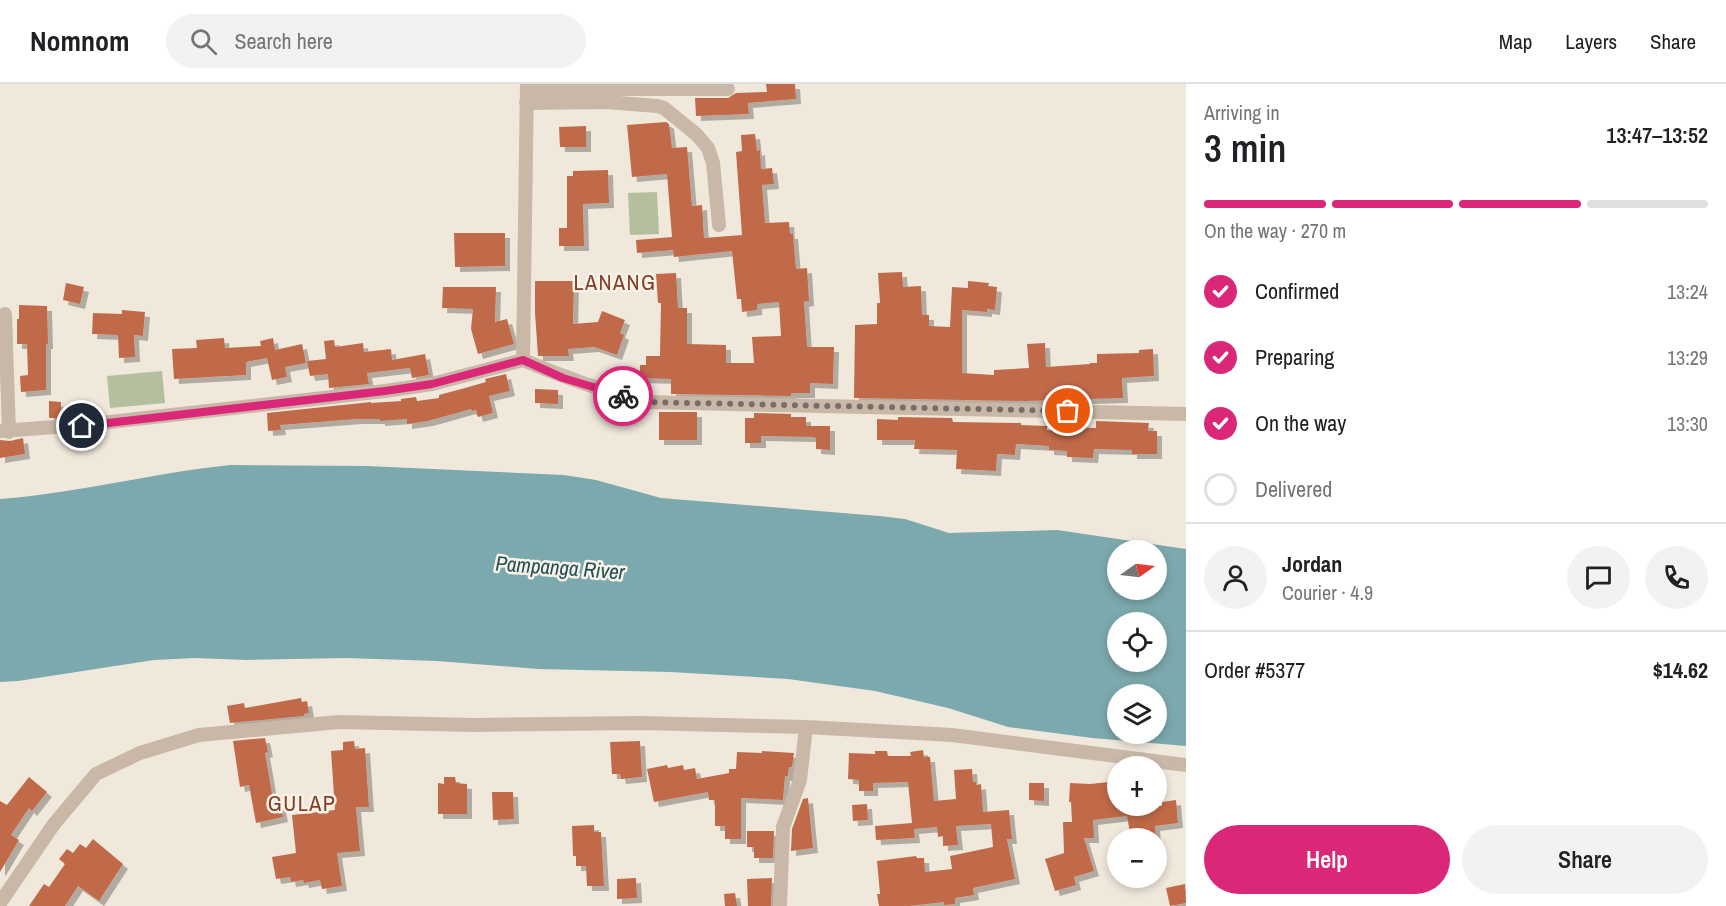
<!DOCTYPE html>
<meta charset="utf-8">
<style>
:root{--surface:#fff;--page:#f2f2f2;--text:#202124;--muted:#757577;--line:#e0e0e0;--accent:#db2777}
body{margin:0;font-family:"Archivo Narrow",sans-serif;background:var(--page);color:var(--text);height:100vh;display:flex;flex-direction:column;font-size:22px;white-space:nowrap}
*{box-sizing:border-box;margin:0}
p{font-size:20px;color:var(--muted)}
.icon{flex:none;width:33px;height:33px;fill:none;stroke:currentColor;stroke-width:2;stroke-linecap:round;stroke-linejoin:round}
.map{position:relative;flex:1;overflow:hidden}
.panel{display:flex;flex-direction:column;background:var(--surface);width:540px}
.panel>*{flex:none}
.needle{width:39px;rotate:76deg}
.controls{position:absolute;left:1107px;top:456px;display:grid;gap:12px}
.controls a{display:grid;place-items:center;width:60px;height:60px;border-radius:50%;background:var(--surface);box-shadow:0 3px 9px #0003;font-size:30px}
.pin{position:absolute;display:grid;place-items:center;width:51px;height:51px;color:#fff;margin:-26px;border:3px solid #fff;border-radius:50%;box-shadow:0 2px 6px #0007}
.courier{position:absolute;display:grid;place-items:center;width:60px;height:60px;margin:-30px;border:4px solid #db2777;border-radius:50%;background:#fff;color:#222;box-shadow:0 2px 8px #0007}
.head em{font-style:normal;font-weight:600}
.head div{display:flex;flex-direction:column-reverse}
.head{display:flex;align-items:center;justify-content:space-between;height:102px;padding:0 18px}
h1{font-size:39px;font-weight:600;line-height:45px}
.bar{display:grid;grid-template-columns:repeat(4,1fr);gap:9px 6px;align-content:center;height:72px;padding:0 18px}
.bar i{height:8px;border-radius:4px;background:var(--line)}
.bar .active{background:var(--accent)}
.bar p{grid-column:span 4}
.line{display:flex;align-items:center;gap:15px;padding:0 18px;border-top:2px solid var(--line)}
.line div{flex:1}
.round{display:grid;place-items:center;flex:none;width:63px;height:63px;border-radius:32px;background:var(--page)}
ol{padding:0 18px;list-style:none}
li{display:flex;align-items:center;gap:18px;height:66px}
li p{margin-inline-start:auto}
li .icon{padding:6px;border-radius:50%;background:var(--accent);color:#fff;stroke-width:4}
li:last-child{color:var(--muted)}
li i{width:33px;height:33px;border:3px solid var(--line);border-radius:50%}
.action{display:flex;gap:12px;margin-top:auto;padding:12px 18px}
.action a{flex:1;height:69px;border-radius:36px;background:var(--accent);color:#fff;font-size:24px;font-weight:600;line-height:69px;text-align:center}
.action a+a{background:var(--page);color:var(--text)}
header{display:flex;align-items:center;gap:36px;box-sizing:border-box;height:84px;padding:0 30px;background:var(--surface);border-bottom:2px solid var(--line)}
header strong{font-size:28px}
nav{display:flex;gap:33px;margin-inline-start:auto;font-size:21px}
.search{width:420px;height:54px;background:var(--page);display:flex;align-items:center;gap:15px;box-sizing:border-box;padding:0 21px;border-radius:33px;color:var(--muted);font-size:22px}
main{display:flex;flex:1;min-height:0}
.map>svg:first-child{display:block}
</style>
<header>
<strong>Nomnom</strong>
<div class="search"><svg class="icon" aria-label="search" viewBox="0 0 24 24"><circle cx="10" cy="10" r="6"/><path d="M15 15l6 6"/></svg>Search here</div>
<nav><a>Map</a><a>Layers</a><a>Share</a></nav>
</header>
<main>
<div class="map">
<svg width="1186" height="822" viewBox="0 0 1186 822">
<defs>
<filter id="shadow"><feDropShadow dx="5" dy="5" stdDeviation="0" flood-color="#0004"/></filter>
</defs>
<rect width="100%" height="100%" fill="#f1e8dc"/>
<path fill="#b3bf9d" d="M657,108L659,150L630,151L628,109Z
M162,287L165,319L110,324L107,292Z"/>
<path fill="#7ca9ad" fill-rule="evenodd" d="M230,381L367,382L564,391L596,396L661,414L879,432L905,435L949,449L1057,446L1186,465V662L1092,654L1008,643L948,624L875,607L788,595L671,588L538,585L437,577L346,574L246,576L195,574L154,576L18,597L0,598V415C78,409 153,389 230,381ZM1118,466H1156V506H1118ZM1118,538H1156V578H1118ZM1118,610H1156V650H1118Z"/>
<path fill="#c16b4a" filter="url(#shadow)" d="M766,0H795L796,15L748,19L749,30L696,32L695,14H728L736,9L767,8Z
M666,38L669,40L672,64L687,63L692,122L702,121L704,154L742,151L736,68L742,67L741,51L755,50L757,67L760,66L761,85L772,84L774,100L762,101L765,139L789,138L790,150H793L796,185L807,184L809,217L804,218L807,263H834L833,300L810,299V309H791V312L671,310V295L640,294V281H646V272H660L661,219H658L656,190L676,189L678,224H687V260L726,261V279H754L752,253L781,252L779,218L757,220V226L742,228L741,215H737L732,167L674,173L673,166L637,169L636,156L672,153L667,90L632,93L627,41Z
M586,42V63H560L559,43Z
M608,86L609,119L583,120L584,162H559V144H567V92H573V87Z
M454,149H505V182L455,183Z
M902,188L903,203L921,202L922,231H929V242L950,243L952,203L968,204V197L989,199L988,202L997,203L995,226L987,225V228L962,226V289L994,291V286L1029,284L1027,260L1045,259L1046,283L1090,280V279H1097V270L1139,269V266L1153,265L1154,292L1122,294L1123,314L1025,317L854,314L855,241L877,240V219H880L878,189Z
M535,197H574L573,240L598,238L602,227L625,236L620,249L624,251L617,271L594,263L568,265L569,272H538L535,229Z
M66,199L84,203L80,220L63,216Z
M443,203H496L495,238L507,235L514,260L478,270L471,245L473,225L442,224Z
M19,221L47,222L48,260H46V306L21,308L20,292L28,291L27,260H17V235H19Z
M122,226L145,228L143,252L134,251L135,273L119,274L118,251L92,250L93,229L122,230Z
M224,254L225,264L261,262L260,257L273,254L275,266L302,260L306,279L285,283L287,293L272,296L267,274L246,278V291L174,295L172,265L197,264L196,256Z
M334,256L335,263L363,259L364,268L391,265L392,276L425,270L429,291L412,294L410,284L367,289L369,300L329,304L328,290L310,292L307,277L326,275L324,257Z
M506,290L510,307L489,312L493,329L478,333L476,326L472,327L471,325L428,337L407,340V335L380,337V335H357L280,341L281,346L268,347L267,329L371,318V319L401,317V315L416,313L417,317L439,314V311L465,304L486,298L485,295Z
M535,305L558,306V320L535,319Z
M49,317L61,318V334H49Z
M659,328H697V356H659Z
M754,329L791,330V333H806V342H830V366L816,365V354L812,353L761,352V359H745V334H754Z
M898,333L952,334L953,338L1021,339V341L1047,342V346L1068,347V343L1096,344V337L1149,339L1148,347H1157V370H1132V366L1094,365L1093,374L1067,373V367L1049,366V362L1016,360L1015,371L997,370L996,387L956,385L957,366L914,365L915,356H877V335L898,336Z
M23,354L25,370L0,374V356L10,357Z
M301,614L302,618L307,617L309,629L304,630V632L230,639L227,622L244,619L245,624Z
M265,654L268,668L265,669L273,715L279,714L283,733L256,739L249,701L240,703L233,657Z
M354,657L355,665L365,664L369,723H356L360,767L337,769L342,802L322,805L320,796L304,799L303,796L291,798L290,793L276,795L272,773L296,769L292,731L335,726L331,667L343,666V658Z
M640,657L642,693L621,695L620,690H612L610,658Z
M923,666L924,673H930L934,717L956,715L954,686L972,685L973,698H976V701L981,700L983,728L1009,726L1012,755H1007L1015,795L973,804L974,811L955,814V820L944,821V818L909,822H879L877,810H880L877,777L916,772L917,774H924L925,788L952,785L950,772L993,763L991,740L956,742L958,761L943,762V752L938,753L937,743L914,745L915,754L876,756L875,742L912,739L908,698L873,699V707H859V696L848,695L849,669L875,670V667H887L888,672H911L910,668Z
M762,667L794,669L792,683H789L788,692H785L783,716L741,714V755H725V742H715V716H709L708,708L654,718L647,685L667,681L668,684L683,681L684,686L695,684L697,695L729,689V685H736L737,668L762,669Z
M29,693L47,708L32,727L29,724L11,751L19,756L0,788V717L7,721Z
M444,693H455L456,699L467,700V730H438V699L444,700Z
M1118,697V722H1162V718L1176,716L1178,739L1155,742L1156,754H1131L1127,732L1093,736L1094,754H1084L1094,787L1074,793L1076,801L1055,807L1045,775L1064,769L1063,738H1072L1071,718H1069L1070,699L1090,700Z
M1029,699H1044V717L1029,716Z
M492,708H513L514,735L493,736Z
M808,714L813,764L791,767L792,745L803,715Z
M867,720L868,736L853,737L852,721Z
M594,741V748H601L604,802H587L586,782H576V772H573L572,742Z
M747,747H774L773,774H754V763H747Z
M93,755L123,780L99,817L78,802L65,822H29L44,800L49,803L65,780L59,775L67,765L73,769L80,760L86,764Z
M636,794L637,814L617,815V795Z
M772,794L771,822H748L747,795Z
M1185,800L1186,819L1170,822L1166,804Z
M735,809L737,822H725L724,810Z"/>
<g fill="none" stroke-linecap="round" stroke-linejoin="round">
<path stroke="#c9b8a8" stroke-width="14" d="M527,5H728
M526,19L606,18L657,22L664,24L697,51L708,64L713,79L719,141
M5,230L9,348
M523,276L527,0
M0,347L83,341L385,307L432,300L523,276C563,293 601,306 643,318L1186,330
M0,819L54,740L96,690L140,669L199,651L339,638L475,641L640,639L806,643L952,651L1186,681
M780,822L783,743L800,696L806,643"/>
</g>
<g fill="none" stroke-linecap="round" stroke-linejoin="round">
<path stroke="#776e67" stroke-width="6" stroke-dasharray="0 10.8" d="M623,312L644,318L1068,327"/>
<path stroke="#db2777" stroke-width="8" d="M82,342L385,307L432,300L523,276L563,294L623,312"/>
</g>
<g text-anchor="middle" stroke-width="5" stroke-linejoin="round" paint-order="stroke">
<g font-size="21" font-style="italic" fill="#1f5056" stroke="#f9f2e8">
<text transform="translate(560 484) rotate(4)" y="7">Pampanga River</text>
</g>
<g font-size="22" letter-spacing="1.5" fill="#813e25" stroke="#f9f2e8">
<text x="615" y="206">LANANG</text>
<text x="302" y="727">GULAP</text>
</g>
</g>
</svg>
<div class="controls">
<a><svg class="needle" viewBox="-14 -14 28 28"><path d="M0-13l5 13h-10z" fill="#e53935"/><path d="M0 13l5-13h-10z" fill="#757577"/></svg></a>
<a><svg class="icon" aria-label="locate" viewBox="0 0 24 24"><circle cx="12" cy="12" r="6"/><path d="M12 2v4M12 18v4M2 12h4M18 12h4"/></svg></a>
<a><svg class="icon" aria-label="layers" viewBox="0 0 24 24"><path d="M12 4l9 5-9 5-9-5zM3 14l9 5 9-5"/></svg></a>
<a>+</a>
<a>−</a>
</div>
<div class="pin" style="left:1068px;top:327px;background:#ea580c"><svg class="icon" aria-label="bag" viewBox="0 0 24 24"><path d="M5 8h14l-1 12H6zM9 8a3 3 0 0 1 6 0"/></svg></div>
<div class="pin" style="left:82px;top:342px;background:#1f2937"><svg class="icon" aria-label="home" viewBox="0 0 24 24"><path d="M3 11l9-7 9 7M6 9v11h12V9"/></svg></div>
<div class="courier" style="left:623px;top:312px"><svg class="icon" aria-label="bike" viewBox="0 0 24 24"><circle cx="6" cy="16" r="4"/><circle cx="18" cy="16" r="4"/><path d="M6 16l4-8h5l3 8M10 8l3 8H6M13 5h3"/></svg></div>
</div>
<section class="panel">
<div class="head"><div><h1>3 min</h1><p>Arriving in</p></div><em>13:47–13:52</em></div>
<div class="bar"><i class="active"></i><i class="active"></i><i class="active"></i><i></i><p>On the way · 270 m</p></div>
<ol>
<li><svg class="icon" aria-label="check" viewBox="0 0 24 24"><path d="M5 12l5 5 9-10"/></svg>Confirmed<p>13:24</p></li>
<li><svg class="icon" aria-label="check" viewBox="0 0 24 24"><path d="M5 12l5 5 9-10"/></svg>Preparing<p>13:29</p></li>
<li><svg class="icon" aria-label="check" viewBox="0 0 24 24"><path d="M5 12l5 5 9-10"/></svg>On the way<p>13:30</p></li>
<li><i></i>Delivered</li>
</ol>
<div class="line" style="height:108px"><a class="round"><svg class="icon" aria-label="person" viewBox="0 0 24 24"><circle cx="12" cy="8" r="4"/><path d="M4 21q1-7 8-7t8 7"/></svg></a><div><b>Jordan</b><p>Courier · 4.9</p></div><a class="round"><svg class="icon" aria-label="chat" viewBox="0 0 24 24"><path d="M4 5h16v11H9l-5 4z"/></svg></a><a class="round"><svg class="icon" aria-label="phone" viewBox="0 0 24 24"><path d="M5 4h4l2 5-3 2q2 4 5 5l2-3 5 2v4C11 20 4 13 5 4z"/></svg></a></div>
<div class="line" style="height:78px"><div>Order #5377</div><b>$14.62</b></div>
<div class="action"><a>Help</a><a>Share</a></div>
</section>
</main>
